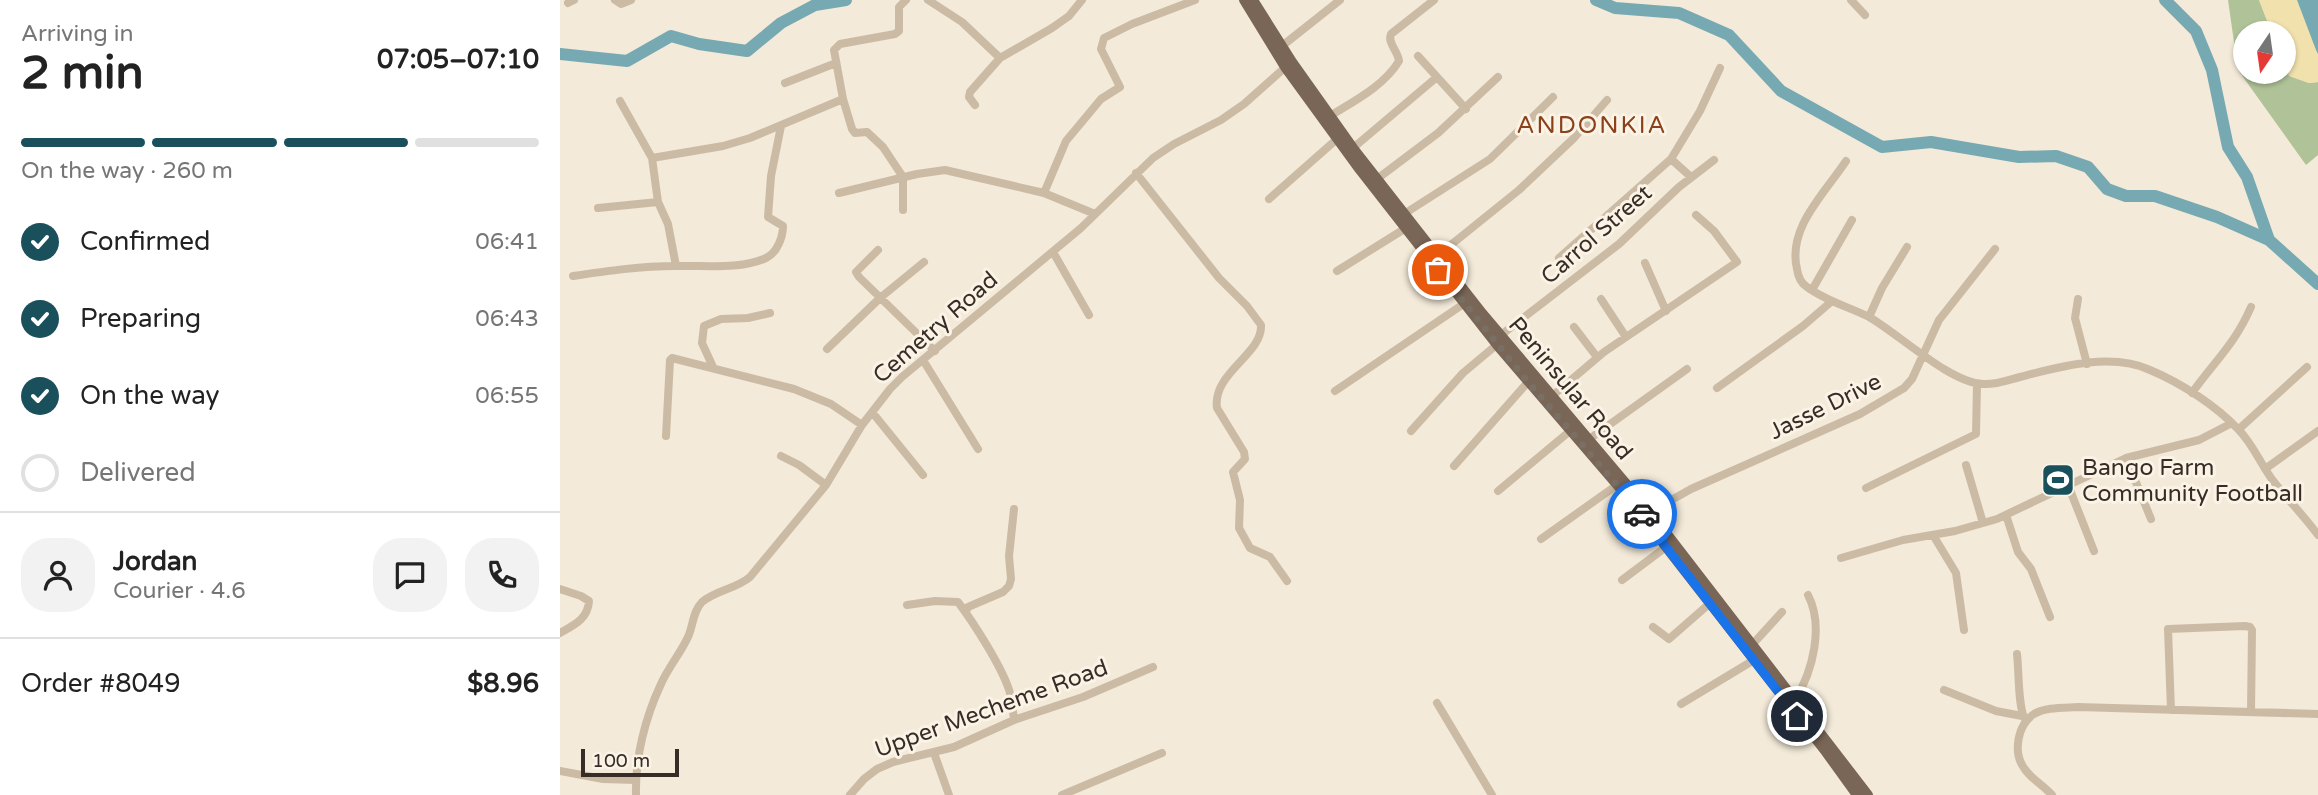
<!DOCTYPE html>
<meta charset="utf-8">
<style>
:root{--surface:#fff;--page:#f2f2f2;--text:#222;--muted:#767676;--line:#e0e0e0;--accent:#19505b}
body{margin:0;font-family:"Varela Round",sans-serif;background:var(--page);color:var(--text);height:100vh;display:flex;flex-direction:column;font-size:26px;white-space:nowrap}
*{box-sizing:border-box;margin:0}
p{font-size:23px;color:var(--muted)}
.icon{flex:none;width:38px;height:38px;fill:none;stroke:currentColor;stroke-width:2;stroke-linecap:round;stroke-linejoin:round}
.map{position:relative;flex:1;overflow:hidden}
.sheet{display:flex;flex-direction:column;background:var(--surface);width:560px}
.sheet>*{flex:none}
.needle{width:46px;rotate:193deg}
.controls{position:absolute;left:1673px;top:21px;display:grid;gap:14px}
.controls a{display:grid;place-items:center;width:63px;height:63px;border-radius:50%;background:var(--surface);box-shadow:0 2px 5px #0004;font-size:35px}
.scale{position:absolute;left:21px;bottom:18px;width:98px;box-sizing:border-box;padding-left:7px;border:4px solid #372d26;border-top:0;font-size:19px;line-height:24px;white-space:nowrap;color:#372d26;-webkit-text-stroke:5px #faf3e6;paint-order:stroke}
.pin{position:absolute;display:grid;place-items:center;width:60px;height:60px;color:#fff;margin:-30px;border:4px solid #fff;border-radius:50%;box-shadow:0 2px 7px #0007}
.courier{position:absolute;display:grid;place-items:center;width:70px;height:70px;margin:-35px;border:5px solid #1a73e8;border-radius:50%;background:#fff;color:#222;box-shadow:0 2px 9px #0007}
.overview em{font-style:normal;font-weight:700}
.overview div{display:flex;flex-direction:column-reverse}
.overview{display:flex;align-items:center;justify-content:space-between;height:119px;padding:0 21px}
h1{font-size:46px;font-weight:700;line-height:52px}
.bar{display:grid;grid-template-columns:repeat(4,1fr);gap:10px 7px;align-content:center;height:84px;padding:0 21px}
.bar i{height:9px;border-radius:5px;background:var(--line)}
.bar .on{background:var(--accent)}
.bar p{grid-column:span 4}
.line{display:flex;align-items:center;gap:18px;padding:0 21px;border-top:2px solid var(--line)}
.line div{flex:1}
.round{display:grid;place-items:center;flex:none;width:74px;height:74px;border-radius:28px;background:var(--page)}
ol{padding:0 21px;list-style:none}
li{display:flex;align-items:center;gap:21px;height:77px}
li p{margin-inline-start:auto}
li .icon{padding:7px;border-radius:50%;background:var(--accent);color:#fff;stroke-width:4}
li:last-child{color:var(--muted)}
li i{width:38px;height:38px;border:4px solid var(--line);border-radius:50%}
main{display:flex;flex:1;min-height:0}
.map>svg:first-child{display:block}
</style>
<main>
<section class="sheet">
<div class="overview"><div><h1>2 min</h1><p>Arriving in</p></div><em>07:05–07:10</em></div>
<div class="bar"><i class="on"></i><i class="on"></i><i class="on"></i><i></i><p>On the way · 260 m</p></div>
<ol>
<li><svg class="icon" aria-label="check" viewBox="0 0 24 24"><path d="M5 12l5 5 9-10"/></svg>Confirmed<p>06:41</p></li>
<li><svg class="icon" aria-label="check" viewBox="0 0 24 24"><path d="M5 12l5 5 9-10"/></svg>Preparing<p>06:43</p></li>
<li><svg class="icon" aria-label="check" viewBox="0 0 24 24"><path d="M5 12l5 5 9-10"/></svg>On the way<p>06:55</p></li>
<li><i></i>Delivered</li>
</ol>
<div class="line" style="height:126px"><a class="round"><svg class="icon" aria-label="person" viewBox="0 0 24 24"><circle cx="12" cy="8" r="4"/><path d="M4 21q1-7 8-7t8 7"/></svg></a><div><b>Jordan</b><p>Courier · 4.6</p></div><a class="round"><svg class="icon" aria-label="chat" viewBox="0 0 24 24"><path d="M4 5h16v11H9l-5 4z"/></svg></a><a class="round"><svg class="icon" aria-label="phone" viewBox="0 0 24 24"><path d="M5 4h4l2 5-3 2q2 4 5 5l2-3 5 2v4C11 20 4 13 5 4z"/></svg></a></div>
<div class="line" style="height:91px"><div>Order #8049</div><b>$8.96</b></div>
</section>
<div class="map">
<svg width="1758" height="795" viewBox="0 0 1758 795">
<rect width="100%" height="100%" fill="#f3ead9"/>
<path fill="#b0c398" d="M1668,0H1699L1712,33H1685V72H1724V62L1730,76L1749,83L1758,82V155L1746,165L1678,70Z"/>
<path fill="#f1e1ad" d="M1699,0H1737L1758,54V82L1749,83L1729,76L1724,62V33H1712Z"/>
<path fill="#76a9b2" d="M1737,0H1758V54L1756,50Z"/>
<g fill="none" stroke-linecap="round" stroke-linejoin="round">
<path stroke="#76a9b2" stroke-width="12" d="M1036,0L1055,8L1119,13L1169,35L1221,91L1322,147L1371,142L1459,157L1496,156L1528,167L1547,189L1566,196H1595L1657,217L1709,240L1758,284
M1605,0L1636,31L1652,70L1668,147L1687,177L1709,240
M0,54L67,61L111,36L139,44L187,51L221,23L255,5L286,0"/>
<path stroke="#ccbba4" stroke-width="8" d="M55,0L61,4L71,0
M368,0L402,22L440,58
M1291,0L1305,15
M8,3L14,0
M722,46L780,0
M858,56L906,109
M225,83L276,63
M60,101L92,158L98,202L108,224L116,266
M415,105L409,97L410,92L440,58L492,28L509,16L522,0
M770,116C794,101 824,86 839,61C838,51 827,43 831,34L874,0
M793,148L877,77
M92,158L163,146L190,138L283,99
M1111,159L1131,177
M1286,161C1265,193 1227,228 1237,269C1238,277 1241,283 1247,287C1266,301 1289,307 1309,317C1339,334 1390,383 1423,384C1436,385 1448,380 1460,377C1499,367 1551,352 1590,370C1621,383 1655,405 1678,429C1693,444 1701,465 1714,482C1728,500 1744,516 1758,535
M576,173L659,278L687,306L701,325C703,354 652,373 657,408L684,452L685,459L673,472L680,500L679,528L690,548L710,557L727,581
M343,177L323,147L307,132L295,133L292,129L283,99L274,50L280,44L335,34L339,31V7L346,0
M343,177V210
M817,179L878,133L938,77
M279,193L357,174L385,170L484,193L535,214
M484,193L506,141L541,99L560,87L541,49L544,38L572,24L635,0
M709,199L777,139
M38,208L98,202
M844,214L930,159L993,97
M318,250L296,272L299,277L375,351
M493,252L529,315
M877,256L959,190L1014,138L1047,100
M999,258L1111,159L1140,111L1160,68
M1085,263L1106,311
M777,271L846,228
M13,276C47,271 81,266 115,266C145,265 179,270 206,258C217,253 223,237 223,226L208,217L211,176L221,126
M1252,290L1292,220
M1041,299L1066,337
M1518,299L1515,318L1527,364
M1309,317L1322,288L1347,247
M1014,327L1037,357
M941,335L1059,244L1119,187L1154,160
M267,349L320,298L364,262
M363,360L418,449
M153,367L142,343L144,326L161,319L188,318L210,313
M1157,388L1243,326L1272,301
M775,391L905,303
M1632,393C1654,362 1675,344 1691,307
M991,397L1044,352L1177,262L1154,231L1136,215
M312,412L363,475
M1679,429L1747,367
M851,431L903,373L940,342
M106,436L110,360L112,358L234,389L271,404L302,425
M1028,440L1127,369
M221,456L239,465L266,485
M1566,458L1591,519
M1406,465L1423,523
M894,466L968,382
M1705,469L1758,431
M1508,485L1534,551
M1306,488L1416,434L1417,384
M938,491L1010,431
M1090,512L1131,489L1300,414L1344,388L1352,379L1379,320L1435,249
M1446,515L1458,552L1471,569L1490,617
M1373,535L1396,573L1404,630
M981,539L1057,485
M1281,558L1343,540L1395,531L1437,519L1566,458L1639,440L1672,423
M1062,580L1106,547
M0,589L21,596L29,601C28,619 14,625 0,633
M347,605L375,601L398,602C413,622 443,668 450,693C452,702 453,711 454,720
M406,612L408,607L443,592L449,586L451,579L449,556L454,509
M1093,627L1109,639L1149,604
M1191,646L1222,612
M1457,654C1459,670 1458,709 1465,719
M1384,690L1436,711L1462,716
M1235,700C1253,671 1264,626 1248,595
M877,703L932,795
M1121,704L1194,660
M1611,710L1608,629L1685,626L1690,627L1692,630L1691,712
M374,753L389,795
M0,771L43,779L75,780
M76,795C75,758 85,718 101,684C108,668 120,654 128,637C133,626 133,611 142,602C156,590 176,589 190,577L266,485L302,425L330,389L342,377L521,228L593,158L614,144L661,120L684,104L729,64
M290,795L304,779L317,769L333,762L394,747L454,720L523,697L593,667
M502,795L602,753
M1492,795C1483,785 1471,779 1464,768C1453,753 1457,725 1474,714C1486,707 1504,708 1518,707L1758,714"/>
<path stroke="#7a6656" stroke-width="10" d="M684,0L725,67L800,170L937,345L1083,515L1106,547L1266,752L1297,795
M693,0L732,62L793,148L922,313L1090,512L1308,795"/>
</g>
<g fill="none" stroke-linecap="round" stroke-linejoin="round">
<path stroke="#796f65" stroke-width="7" stroke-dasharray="0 12.6" d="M878,270L968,382L1082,514"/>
<path stroke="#1a73e8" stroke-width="9" d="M1082,514L1106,547L1237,716"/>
</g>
<defs>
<symbol id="stadium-square" viewBox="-11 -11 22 22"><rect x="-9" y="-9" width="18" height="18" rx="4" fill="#19505b" stroke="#faf3e6"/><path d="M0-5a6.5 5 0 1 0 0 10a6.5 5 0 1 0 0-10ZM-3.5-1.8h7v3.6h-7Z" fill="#fff"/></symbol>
</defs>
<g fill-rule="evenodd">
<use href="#stadium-square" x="1479" y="461" width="38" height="38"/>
</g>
<g text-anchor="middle" stroke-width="6" stroke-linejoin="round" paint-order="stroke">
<g font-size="23" fill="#372d26" stroke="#faf3e6">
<text transform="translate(1036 234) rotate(-41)" y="8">Carrol Street</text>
<text transform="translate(375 327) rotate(-41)" y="8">Cemetry Road</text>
<text transform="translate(1011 388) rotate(50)" y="8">Peninsular Road</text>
<text transform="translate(1265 406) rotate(-26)" y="8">Jasse Drive</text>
<text transform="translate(431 708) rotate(-20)" y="8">Upper Mecheme Road</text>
</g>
<g font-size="23" fill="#372d26" stroke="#faf3e6" text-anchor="start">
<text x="1522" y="475">Bango Farm<tspan x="1522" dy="26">Community Football</tspan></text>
</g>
<g font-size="24" letter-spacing="2" fill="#8b411a" stroke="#faf3e6">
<text x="1032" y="133">ANDONKIA</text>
</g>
</g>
</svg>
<div class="controls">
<a><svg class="needle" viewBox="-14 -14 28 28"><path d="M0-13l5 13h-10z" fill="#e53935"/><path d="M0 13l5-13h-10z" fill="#767676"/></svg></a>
</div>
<div class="scale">100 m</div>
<div class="pin" style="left:878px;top:270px;background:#ea580c"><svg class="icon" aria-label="bag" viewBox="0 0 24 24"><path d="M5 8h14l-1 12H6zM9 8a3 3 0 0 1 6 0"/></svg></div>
<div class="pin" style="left:1237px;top:716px;background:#1f2937"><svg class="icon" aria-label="home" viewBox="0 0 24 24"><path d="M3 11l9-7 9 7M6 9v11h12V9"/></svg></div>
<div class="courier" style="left:1082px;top:514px"><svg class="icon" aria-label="car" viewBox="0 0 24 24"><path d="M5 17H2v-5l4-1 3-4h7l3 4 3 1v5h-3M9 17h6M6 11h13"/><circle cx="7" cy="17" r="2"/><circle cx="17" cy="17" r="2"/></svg></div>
</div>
</main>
